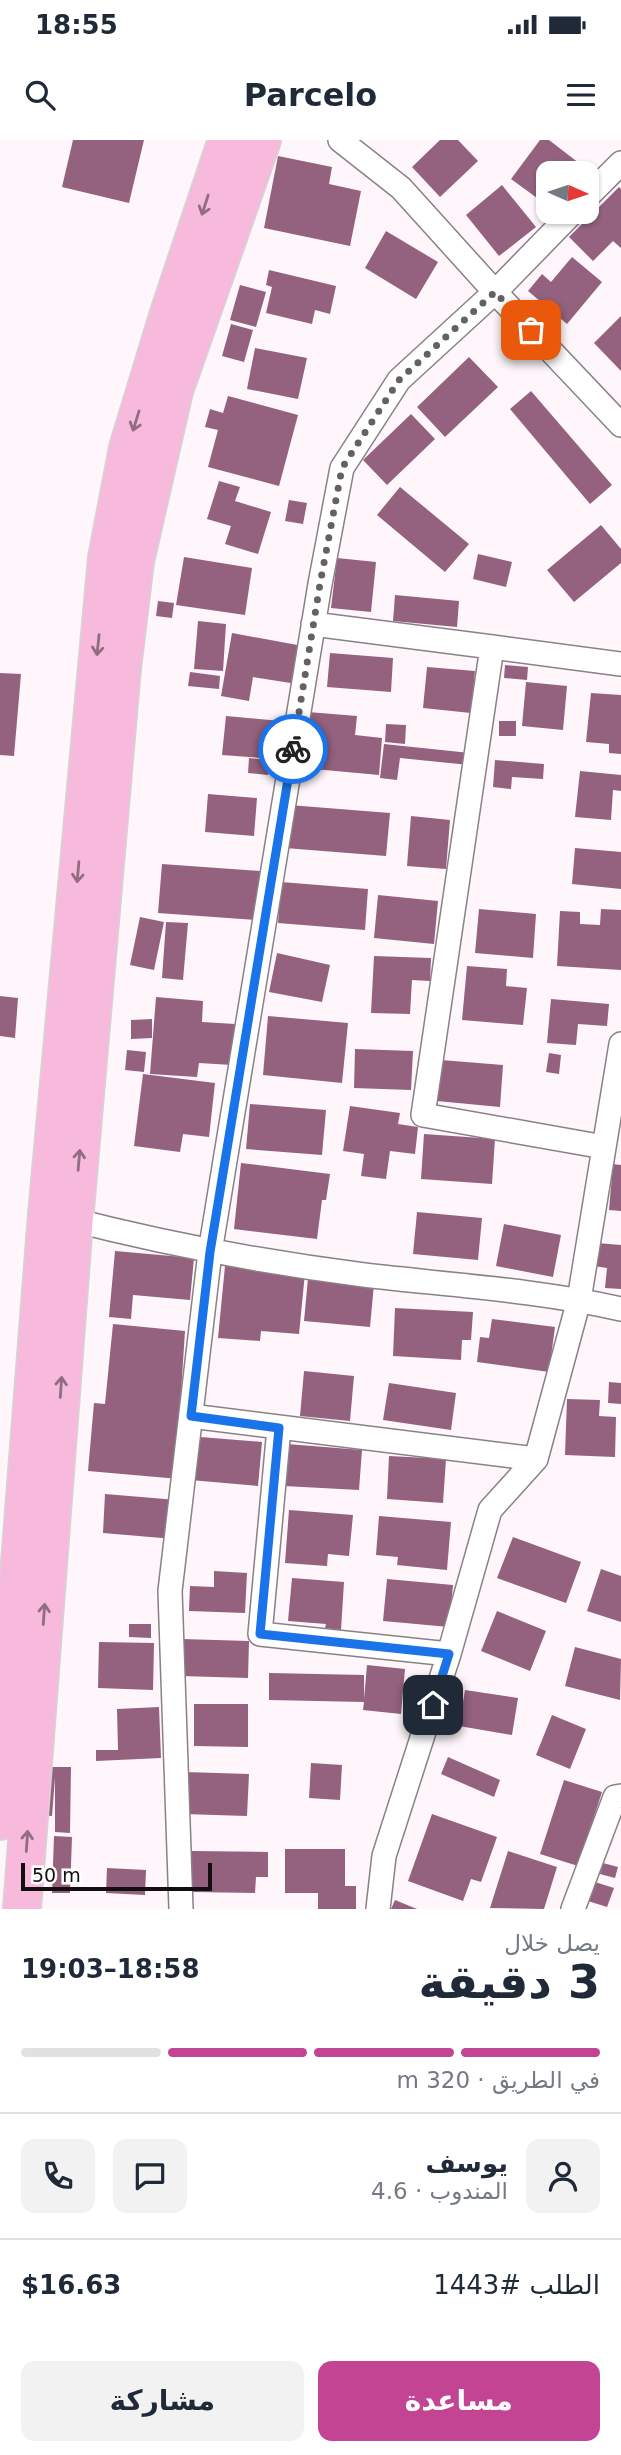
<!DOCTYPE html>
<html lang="ar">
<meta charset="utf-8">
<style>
:root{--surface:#fff;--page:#f2f2f3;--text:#1f2937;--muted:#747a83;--line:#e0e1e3;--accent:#c24493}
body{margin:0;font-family:"DejaVu Sans",Vazirmatn,sans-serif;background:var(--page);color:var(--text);direction:rtl;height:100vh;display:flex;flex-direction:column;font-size:26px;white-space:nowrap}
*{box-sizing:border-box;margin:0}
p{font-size:23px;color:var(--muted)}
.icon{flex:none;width:38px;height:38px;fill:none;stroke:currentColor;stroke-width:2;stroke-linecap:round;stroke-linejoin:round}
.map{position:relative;height:1769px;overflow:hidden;direction:ltr}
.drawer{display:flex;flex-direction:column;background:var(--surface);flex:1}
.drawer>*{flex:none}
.needle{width:46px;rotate:93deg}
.buttons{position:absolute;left:536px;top:21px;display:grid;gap:14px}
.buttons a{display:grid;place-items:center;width:63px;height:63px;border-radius:14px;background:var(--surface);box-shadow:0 2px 5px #0004;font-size:35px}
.scale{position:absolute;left:21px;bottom:18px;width:191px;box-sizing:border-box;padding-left:7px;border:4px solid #120f11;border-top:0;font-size:19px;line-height:24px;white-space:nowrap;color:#120f11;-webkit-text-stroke:5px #fff;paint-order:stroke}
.pin{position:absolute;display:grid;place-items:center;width:60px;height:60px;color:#fff;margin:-30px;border-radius:14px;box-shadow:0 4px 10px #0006}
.courier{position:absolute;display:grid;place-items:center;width:70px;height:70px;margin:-35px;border:5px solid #1a73e8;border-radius:50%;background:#fff;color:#222;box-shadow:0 2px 9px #0007}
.head em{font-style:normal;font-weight:600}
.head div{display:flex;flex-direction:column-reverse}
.head{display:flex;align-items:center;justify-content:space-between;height:119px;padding:0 21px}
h1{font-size:46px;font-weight:600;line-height:52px}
.bar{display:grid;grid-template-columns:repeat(4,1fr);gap:10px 7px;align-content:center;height:84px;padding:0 21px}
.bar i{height:9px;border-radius:5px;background:var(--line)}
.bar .active{background:var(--accent)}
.bar p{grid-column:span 4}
.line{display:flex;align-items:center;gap:18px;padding:0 21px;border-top:2px solid var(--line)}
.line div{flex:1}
.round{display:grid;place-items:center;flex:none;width:74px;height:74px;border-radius:14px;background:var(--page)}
.action{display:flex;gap:14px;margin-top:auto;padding:14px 21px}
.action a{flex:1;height:80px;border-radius:14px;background:var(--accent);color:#fff;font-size:28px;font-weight:600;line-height:80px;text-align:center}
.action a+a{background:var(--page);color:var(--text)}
.status{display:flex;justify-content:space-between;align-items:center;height:49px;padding:0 35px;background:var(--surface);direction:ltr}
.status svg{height:19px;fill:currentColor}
header{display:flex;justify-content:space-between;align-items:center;height:91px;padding:0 21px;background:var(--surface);font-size:32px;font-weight:600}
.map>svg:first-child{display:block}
</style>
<div class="status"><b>18:55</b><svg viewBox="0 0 49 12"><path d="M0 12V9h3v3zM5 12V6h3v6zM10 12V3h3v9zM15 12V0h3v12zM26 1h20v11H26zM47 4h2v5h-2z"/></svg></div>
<header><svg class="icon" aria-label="menu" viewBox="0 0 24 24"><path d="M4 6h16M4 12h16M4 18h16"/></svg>Parcelo<svg class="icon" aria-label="search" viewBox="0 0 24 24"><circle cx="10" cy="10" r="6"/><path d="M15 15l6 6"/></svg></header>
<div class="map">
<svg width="621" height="1769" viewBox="0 0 621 1769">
<rect width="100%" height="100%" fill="#fef6fa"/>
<path fill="#94627e" d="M73,0H144L129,63L62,47Z
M440,0H458L478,21L440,57L412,27Z
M540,0H549L584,27L580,33H548V66L511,39Z
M278,16L332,27L329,44L361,51L350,106L264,88Z
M502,45L536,87L499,116L466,75Z
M619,47L621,49V108L613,101L593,121L569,97Z
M386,91L438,122L416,159L365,128Z
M572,117L602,142L567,184L528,151L542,134L551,142Z
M269,130L336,146L330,174L315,170L312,184L266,173L272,147L266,145Z
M240,145L266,152L256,187L230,180Z
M621,176V231L594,203Z
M231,184L253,190L244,222L222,216Z
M255,208L307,218L298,259L247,249Z
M469,217L498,247L445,297L417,267Z
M531,251L612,345L590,364L510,269Z
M228,256L298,275L279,346L208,327L218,290L205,287L210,269L223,273Z
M411,274L435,299L387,345L363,320Z
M219,341L240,347L235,361L271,372L258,414L225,404L231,386L207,379Z
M400,347L469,404L445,432L377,375Z
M289,360L307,363L303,384L285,381Z
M601,385L621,409V423L574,462L547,430Z
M478,414L512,422L506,447L473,439Z
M184,417L252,428L245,475L176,465Z
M337,418L376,422L371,472L331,468Z
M395,455L459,461L457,487L393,481Z
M158,461L174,463L172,478L156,476Z
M198,481L226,484L223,531L194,529Z
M232,493L303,506L297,544L253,537L249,561L221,556Z
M330,513L393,518L391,552L327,547Z
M505,525L528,527L527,540L504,538Z
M427,527L475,531L471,573L423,568Z
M190,532L220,536L219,549L188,546Z
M0,533L21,534L14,616L0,615Z
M526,542L567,546L563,590L522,586Z
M591,553L621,555V614L609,613V604L586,602Z
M308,572L357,576L355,595L382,598L379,635L303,628Z
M226,576L291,582L289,609L275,607L274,619L222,615Z
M499,581H516V596H499Z
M386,584L406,585L405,604L385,602Z
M384,604L470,613L469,625L400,618L397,640L380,638Z
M249,618L269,620L268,635L248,633Z
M495,620L544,624L543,639L512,637L511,649L493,647Z
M580,631L621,635V651L613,650L611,680L575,677Z
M208,654L257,658L254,696L205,692Z
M289,665L390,673L386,716L285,708Z
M411,676L450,680L446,729L407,726Z
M575,708L621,712V749L572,744Z
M162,724L260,731L257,780L158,773Z
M281,742L368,749L365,790L278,783Z
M378,755L438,761L434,804L374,798Z
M479,769L536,774L533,818L475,813Z
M601,769L621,770V830L557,826L560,771L580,772V784L600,785Z
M140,777L164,782L154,830L130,825Z
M166,782L188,783L183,840L162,838Z
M277,813L330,825L322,862L269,852Z
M374,816L431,818L430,841L412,840L410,874L371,873Z
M467,826L507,829L506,846L527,848L523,885L462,880Z
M0,856L18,858L15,898L0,896Z
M156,857L203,861L202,882L235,884L232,925L199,923L197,937L150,934Z
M551,859L609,864L607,886L578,884L576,905L547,903Z
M268,876L348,883L342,943L263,935Z
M152,879V898L131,899V880Z
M355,909L413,911L411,950L354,948Z
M127,910L146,912L144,932L125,930Z
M549,913L561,915L559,934L546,932Z
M441,920L503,925L500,967L437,961Z
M143,934L215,943L209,997L183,994L180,1012L134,1006Z
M250,964L326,970L322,1015L246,1009Z
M350,966L400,973L398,984L418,987L415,1014L390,1011L386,1039L361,1036L364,1014L343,1011Z
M424,994L495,999L492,1044L421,1039Z
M241,1023L330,1034L326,1060H322L317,1099L234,1089Z
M613,1024L621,1025V1071L609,1070Z
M417,1072L482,1078L478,1120L413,1114Z
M504,1084L561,1095L553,1137L496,1126Z
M597,1103L621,1105V1149L605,1148L607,1128L594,1126Z
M115,1111L194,1118L190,1160L133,1155L131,1179L109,1177Z
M225,1126L305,1133L299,1194L261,1191L260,1201L218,1198Z
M308,1138L374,1144L370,1187L304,1181Z
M395,1168L473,1172L471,1200H462L461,1220L393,1216Z
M492,1179L555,1187L549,1232L477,1222L480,1197L489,1198Z
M113,1184L185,1191L180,1268L184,1269L188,1296L262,1302L258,1346L88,1331L94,1263L105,1264Z
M304,1231L354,1236L350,1281L300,1276Z
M609,1242L621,1243V1264L608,1263Z
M389,1243L456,1253L451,1290L383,1280Z
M567,1259L600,1260L599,1276L616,1277L615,1317L565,1315Z
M287,1304L362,1310L359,1350L284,1346Z
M389,1316L446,1319L443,1363L387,1359Z
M105,1354L177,1360L174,1399L103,1393Z
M289,1370L353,1375L349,1416L328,1414L327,1426L285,1423Z
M379,1376L451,1382L447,1430L397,1425L398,1417L376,1415Z
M513,1397L581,1422L566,1463L497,1438Z
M601,1429L621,1436V1482L587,1471Z
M214,1431L247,1433L245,1473L189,1471L190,1446L214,1447Z
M292,1438L344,1442L341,1490L325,1488L326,1484L288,1481Z
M387,1439L453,1445L449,1487L383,1481Z
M497,1471L546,1491L530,1531L481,1511Z
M129,1484H151V1498L129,1497Z
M182,1499L249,1501L248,1538L181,1536Z
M99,1502L154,1503L153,1550L98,1548Z
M575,1507L621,1519L620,1560L565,1546Z
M367,1525L405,1529L401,1574L363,1570L364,1562L269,1560V1533L364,1535V1559Z
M465,1550L518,1558L512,1595L459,1586Z
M194,1564H248V1607L194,1606Z
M159,1567L161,1618L96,1621V1610H118L117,1569Z
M552,1575L586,1589L570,1629L536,1615Z
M448,1617L500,1640L494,1657L441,1634Z
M311,1623L342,1625L340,1660L309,1658Z
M41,1627H71L70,1693L55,1692V1638L52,1676L37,1675Z
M185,1632L249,1634L247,1676L183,1674Z
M564,1640L602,1652L578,1726L540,1714Z
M432,1674L497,1697L481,1742L471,1739L463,1761L408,1741Z
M54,1696L72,1697L70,1753H52Z
M285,1709H345V1746H356V1769H318V1753H285Z
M192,1711L268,1712V1737H256L255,1753L191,1752Z
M508,1711L557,1727L544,1769L490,1768Z
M603,1723L618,1727L615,1738L600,1734Z
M107,1728L146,1730L145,1755L106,1753Z
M595,1742L614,1748L607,1767L588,1761Z
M395,1760L417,1769H391Z"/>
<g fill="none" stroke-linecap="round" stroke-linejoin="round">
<defs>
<path id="street" d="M340,0L401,48L495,152L621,285
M586,58L621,23
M313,484L492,507L423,975L604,1007
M492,507L621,524
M62,1077C161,1103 262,1122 364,1135C449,1145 537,1150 621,1169
M191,1276L536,1319
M279,1288L260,1494L449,1514
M181,1769L170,1451L210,1112L320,444L342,328L399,240L495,152L573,72
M378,1769L384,1716L449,1514L490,1370L536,1319L579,1160L621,904
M573,1769L615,1657L621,1656"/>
<path id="primary" d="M0,1681L47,1074L107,418L128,308L169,173L227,0
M22,1769L74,1081L122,528L135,421L174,251L262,0"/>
</defs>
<use href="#street" stroke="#8a8185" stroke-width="26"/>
<use href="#primary" stroke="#d4d4d4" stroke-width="40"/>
<use href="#street" stroke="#fff" stroke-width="23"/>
<use href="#primary" stroke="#f7badd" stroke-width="37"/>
</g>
<defs><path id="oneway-shaft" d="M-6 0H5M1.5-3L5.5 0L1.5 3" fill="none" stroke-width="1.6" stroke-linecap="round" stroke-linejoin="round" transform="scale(1.75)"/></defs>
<g stroke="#906d81">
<use href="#oneway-shaft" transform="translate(205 65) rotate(108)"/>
<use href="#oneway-shaft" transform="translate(136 281) rotate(107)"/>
<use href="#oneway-shaft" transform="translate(98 505) rotate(96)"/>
<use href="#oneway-shaft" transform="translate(78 732) rotate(95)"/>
<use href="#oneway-shaft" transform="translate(79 1020) rotate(-85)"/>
<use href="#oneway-shaft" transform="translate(61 1247) rotate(-86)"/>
<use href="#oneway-shaft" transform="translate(44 1474) rotate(-86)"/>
<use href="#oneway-shaft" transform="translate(27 1701) rotate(-86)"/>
</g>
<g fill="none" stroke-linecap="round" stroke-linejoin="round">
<path stroke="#656063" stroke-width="7" stroke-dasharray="0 12.6" d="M293,609L320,444L342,328L399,240L495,152L531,190"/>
<path stroke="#1a73e8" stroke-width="9" d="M293,609L210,1112L191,1276L279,1288L260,1494L449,1514L433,1565"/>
</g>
</svg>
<div class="buttons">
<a><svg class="needle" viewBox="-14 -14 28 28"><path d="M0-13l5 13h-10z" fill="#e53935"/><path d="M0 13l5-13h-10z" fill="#747a83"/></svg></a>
</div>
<div class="scale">50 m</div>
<div class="pin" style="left:531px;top:190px;background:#ea580c"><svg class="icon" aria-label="bag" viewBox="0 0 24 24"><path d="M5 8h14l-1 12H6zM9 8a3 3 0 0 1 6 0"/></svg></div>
<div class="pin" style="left:433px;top:1565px;background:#1f2937"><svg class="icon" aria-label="home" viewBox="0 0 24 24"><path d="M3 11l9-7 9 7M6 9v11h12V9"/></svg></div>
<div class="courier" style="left:293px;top:609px"><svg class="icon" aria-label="bike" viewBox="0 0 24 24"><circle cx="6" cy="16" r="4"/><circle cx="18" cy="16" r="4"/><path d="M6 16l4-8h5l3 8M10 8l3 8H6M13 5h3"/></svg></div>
</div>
<section class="drawer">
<div class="head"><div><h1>3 دقيقة</h1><p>يصل خلال</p></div><em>18:58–19:03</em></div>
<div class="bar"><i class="active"></i><i class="active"></i><i class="active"></i><i></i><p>في الطريق · 320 m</p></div>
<div class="line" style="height:126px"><a class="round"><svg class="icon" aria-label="person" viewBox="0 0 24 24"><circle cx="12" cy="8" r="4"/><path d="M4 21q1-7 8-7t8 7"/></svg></a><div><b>يوسف</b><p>المندوب · 4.6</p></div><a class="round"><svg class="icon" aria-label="chat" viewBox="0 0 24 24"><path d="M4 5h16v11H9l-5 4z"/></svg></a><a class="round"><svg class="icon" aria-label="phone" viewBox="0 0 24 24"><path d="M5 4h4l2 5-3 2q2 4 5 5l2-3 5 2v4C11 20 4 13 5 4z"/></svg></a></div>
<div class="line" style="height:91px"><div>الطلب #1443</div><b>$16.63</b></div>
<div class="action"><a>مساعدة</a><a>مشاركة</a></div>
</section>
